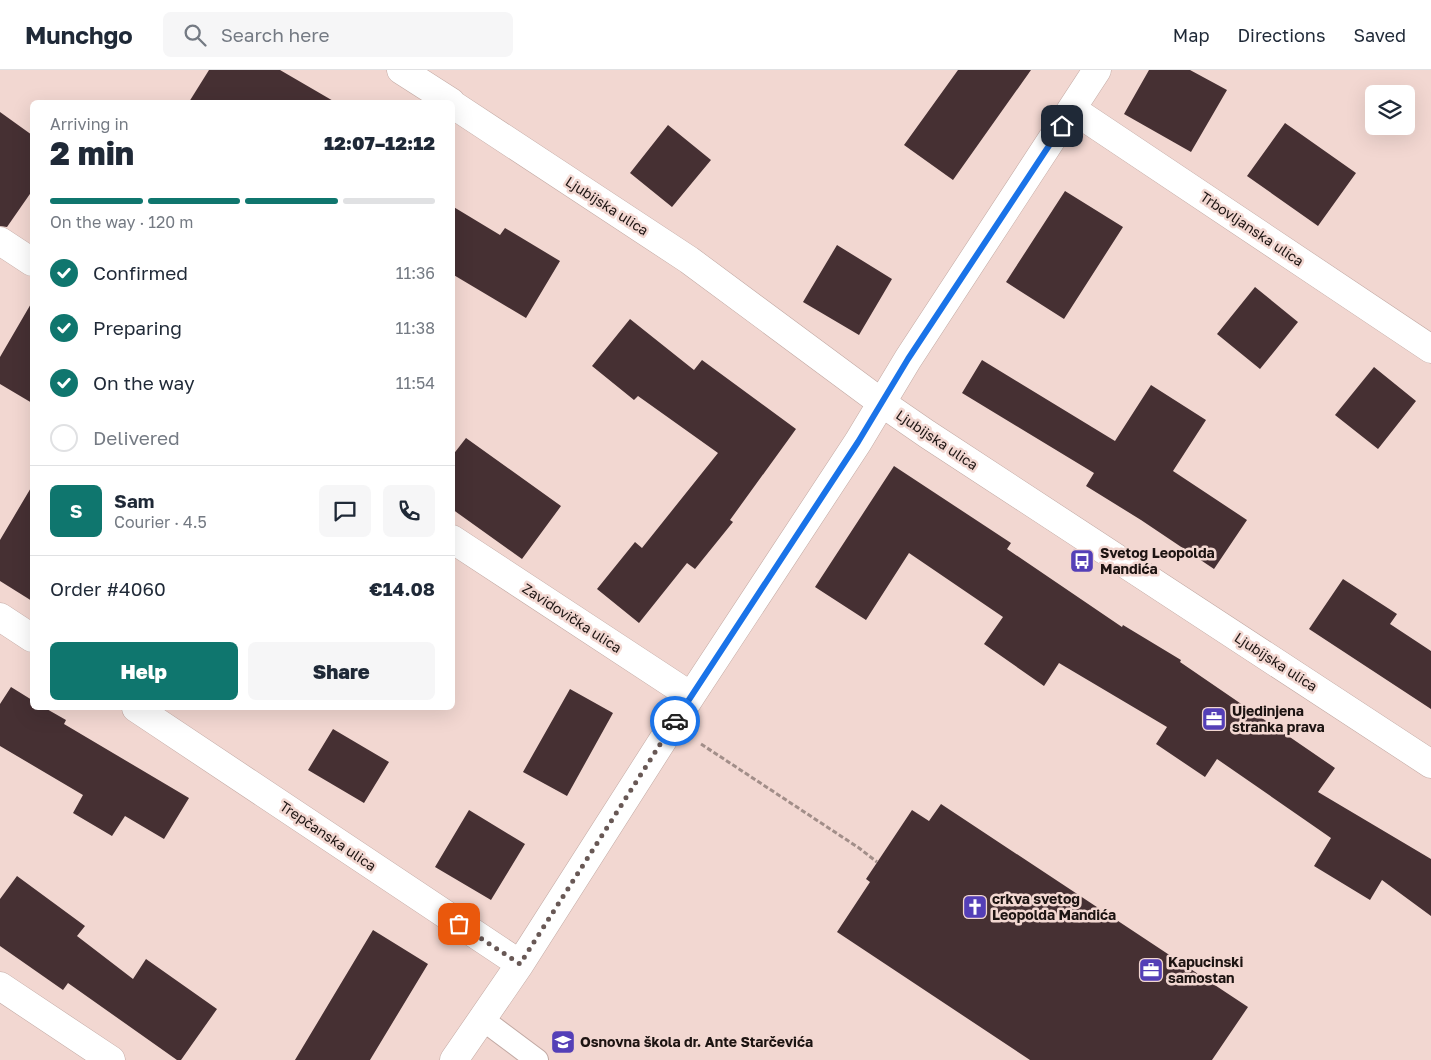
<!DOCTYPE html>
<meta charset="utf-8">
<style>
:root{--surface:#fff;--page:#f6f6f7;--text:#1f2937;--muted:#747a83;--line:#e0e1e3;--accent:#0f766e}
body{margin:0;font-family:"Golos Text",sans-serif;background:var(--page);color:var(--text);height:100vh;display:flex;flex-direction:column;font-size:19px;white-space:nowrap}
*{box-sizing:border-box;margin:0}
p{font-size:16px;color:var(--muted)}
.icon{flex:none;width:28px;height:28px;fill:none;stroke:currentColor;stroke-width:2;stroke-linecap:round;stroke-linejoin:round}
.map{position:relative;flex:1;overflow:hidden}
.side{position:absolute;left:30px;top:30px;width:425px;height:610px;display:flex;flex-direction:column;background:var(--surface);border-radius:8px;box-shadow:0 5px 20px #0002}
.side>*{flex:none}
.controls{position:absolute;left:1365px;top:15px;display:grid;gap:10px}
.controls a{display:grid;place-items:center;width:50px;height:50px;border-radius:8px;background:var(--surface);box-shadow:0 5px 20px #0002;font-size:25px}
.pin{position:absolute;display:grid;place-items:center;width:42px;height:42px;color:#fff;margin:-21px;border-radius:10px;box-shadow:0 2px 8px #0006}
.courier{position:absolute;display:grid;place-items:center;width:50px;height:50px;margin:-25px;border:4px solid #1a73e8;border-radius:50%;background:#fff;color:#222;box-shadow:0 1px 6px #0007}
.overview em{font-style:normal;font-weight:800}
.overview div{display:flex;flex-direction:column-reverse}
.overview{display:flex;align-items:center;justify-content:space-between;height:85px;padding:0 20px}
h1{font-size:32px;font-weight:800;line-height:38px}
.bar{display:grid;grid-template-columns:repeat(4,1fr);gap:8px 5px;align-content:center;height:60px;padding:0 20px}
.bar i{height:6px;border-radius:4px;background:var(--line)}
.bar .current{background:var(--accent)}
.bar p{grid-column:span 4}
.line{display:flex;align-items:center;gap:12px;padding:0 20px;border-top:1px solid var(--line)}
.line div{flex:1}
.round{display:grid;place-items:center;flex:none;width:52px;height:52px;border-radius:8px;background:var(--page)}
ol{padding:0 20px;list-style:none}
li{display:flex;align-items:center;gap:15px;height:55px}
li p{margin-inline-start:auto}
li .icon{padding:5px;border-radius:50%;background:var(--accent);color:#fff;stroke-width:4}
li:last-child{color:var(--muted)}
li i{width:28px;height:28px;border:2px solid var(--line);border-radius:50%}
.cta{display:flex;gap:10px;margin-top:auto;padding:10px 20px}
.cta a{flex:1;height:58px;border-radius:8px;background:var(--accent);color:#fff;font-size:20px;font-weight:800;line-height:58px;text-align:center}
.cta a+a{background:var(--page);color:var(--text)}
header{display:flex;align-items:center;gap:30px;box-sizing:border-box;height:70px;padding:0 25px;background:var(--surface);border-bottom:1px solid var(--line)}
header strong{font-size:24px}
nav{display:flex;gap:28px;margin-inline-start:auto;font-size:18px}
.search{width:350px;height:45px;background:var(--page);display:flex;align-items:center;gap:12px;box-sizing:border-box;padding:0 18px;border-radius:8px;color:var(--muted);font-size:19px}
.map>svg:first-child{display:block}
</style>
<header>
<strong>Munchgo</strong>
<div class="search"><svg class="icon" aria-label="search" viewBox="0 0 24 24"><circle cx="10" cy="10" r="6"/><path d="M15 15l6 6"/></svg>Search here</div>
<nav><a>Map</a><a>Directions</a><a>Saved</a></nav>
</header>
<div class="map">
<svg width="1431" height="990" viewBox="0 0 1431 990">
<rect width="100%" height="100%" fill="#f2d7d1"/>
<path fill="#463033" d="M209,0H280L335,32H189Z
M958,0H1031L953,110L904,75Z
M1149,0H1190L1227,20L1191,82L1124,44Z
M0,42L32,65V121L7,157L0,156Z
M1285,53L1356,103L1318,156L1247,106Z
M668,55L711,90L672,137L630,103Z
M1065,121L1123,157L1064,249L1006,212Z
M452,136L500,165L505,158L560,191L526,248L452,204Z
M837,175L892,209L859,265L803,232Z
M1255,217L1298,252L1260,299L1217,264Z
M32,232V333L0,314V287Z
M630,249L694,300L702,290L796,359L730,450L733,452L695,499L687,493L639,553L597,519L635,472L642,478L718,383L638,326L634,330L592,296Z
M982,290L1115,371L1151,315L1206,350L1173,401L1247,450L1214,499L1141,450L1086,416L1094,403L962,323Z
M1374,297L1416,331L1378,379L1335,345Z
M466,368L561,436L522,489L452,439V386Z
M894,396L1011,473L1007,479L1122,557L1123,555L1181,590L1180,592L1335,698L1318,722L1431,789V846L1382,810L1370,830L1314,796L1331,768L1217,689L1205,707L1156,674L1167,657L1059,593L1044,616L984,574L1003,547L909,483L866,550L815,517Z
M32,416V531L0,511V470Z
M1343,509L1397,544L1390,554L1431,581V639L1309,559Z
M11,617L32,630V638H45L66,650L64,654L189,728L164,769L125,746L112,766L73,743L83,725L0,676V634Z
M570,619L613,643L567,726L523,702Z
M333,659L389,692L364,733L308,700Z
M941,734L1248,937L1212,990H1030L837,862L870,812L866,809L912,740L929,751Z
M469,740L525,774L491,830L435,797Z
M17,806L85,856L77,866L133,909L146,889L217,939L181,990H177L68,913L63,920L0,876V829Z
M373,860L428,894L370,990H295Z"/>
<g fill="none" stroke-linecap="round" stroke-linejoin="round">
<defs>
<path id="lane" d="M482,949L537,990"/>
<path id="street" d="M1072,39L1431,279
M0,171L32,192
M452,469L691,626
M0,547L32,568
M136,638L520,894
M0,916L111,990
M454,990L520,894L691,626L858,372L908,289L1097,0"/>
<path id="secondary" d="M401,0L451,32
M452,34L689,190L882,333L927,364L1431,694"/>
</defs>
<use href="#lane" stroke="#c2a9a3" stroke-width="24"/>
<use href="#street" stroke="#c2a9a3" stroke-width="29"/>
<use href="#secondary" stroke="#c2a9a3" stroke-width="29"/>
<path stroke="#a28e89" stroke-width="3" stroke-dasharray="5 2.5" stroke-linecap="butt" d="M701,674L859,778L877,792"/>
<use href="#lane" stroke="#fff" stroke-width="22"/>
<use href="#street" stroke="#fff" stroke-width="28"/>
<use href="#secondary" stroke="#fff" stroke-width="28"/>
</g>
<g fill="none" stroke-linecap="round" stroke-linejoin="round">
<path stroke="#685855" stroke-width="5" stroke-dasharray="0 9" d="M459,854L520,894L675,651"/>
<path stroke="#1a73e8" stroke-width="6" d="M675,651L858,372L908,289L1062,56"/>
</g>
<defs>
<symbol id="bus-square" viewBox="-11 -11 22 22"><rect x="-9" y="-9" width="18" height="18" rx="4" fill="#543fb7" stroke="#f2d7d1"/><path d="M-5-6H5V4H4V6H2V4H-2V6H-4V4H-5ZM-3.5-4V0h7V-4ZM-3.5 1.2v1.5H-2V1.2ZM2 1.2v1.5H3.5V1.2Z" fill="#fff"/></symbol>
<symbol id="office-square" viewBox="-11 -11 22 22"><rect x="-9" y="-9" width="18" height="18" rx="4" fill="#543fb7" stroke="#f2d7d1"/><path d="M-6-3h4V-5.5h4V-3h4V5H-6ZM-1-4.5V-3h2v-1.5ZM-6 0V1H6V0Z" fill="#fff"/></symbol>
<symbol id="church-square" viewBox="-11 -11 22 22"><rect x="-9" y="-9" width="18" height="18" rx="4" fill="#543fb7" stroke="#f2d7d1"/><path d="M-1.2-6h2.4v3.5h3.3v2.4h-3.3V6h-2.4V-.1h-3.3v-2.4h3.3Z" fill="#fff"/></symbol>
<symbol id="school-square" viewBox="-11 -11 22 22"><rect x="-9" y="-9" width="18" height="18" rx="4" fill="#543fb7" stroke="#f2d7d1"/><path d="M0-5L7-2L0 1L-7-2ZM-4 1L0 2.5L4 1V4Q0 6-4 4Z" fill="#fff"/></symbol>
</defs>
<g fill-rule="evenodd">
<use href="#bus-square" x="1068" y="477" width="28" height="28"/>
<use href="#office-square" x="1200" y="635" width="28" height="28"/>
<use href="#church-square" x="961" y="823" width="28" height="28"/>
<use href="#office-square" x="1137" y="886" width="28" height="28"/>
<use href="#school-square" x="549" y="958" width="28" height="28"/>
</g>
<g text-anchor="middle" stroke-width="5" stroke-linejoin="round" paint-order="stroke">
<g font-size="14" fill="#1d1412" stroke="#f2d7d1">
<text transform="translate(607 136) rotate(33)" y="5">Ljubijska ulica</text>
<text transform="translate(1252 159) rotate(34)" y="5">Trbovljanska ulica</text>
<text transform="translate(937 370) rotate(34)" y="5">Ljubijska ulica</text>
<text transform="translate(572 548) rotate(33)" y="5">Zavidovička ulica</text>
<text transform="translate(1276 592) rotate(33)" y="5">Ljubijska ulica</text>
<text transform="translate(328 766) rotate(34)" y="5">Trepčanska ulica</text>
</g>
<g font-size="14" font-weight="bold" fill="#1d1412" stroke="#f2d7d1" text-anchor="start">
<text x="1100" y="488">Svetog Leopolda<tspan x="1100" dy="16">Mandića</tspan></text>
<text x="1232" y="646">Ujedinjena<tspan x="1232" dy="16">stranka prava</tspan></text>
<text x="992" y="834">crkva svetog<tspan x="992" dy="16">Leopolda Mandića</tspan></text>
<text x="1168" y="897">Kapucinski<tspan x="1168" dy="16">samostan</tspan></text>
<text x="580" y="977">Osnovna škola dr. Ante Starčevića</text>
</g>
</g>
</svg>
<div class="controls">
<a><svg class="icon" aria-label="layers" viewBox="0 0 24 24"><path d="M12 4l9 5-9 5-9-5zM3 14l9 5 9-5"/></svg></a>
</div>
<div class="pin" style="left:459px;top:854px;background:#ea580c"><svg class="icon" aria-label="bag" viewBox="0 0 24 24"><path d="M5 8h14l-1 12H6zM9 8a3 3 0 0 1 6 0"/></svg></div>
<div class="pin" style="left:1062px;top:56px;background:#1f2937"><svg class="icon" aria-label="home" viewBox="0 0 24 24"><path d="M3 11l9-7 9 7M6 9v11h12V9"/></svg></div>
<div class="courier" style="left:675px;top:651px"><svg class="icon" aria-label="car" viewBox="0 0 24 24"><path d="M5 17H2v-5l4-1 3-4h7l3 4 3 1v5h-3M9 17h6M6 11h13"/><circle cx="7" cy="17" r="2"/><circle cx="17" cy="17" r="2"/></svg></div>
<section class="side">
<div class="overview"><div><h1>2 min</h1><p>Arriving in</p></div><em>12:07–12:12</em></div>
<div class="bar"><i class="current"></i><i class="current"></i><i class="current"></i><i></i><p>On the way · 120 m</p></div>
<ol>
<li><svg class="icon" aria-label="check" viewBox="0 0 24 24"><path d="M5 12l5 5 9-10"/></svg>Confirmed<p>11:36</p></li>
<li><svg class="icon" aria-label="check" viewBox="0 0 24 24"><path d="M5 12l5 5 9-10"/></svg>Preparing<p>11:38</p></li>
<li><svg class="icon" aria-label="check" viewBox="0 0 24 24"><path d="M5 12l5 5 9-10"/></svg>On the way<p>11:54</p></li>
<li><i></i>Delivered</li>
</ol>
<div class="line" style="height:90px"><b class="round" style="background:var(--accent);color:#fff">S</b><div><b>Sam</b><p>Courier · 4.5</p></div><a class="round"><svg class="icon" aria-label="chat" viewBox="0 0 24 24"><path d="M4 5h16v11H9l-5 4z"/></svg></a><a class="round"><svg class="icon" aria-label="phone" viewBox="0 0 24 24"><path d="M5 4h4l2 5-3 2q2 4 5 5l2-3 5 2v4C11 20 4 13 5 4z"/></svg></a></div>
<div class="line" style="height:65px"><div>Order #4060</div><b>€14.08</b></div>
<div class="cta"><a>Help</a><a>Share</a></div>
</section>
</div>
